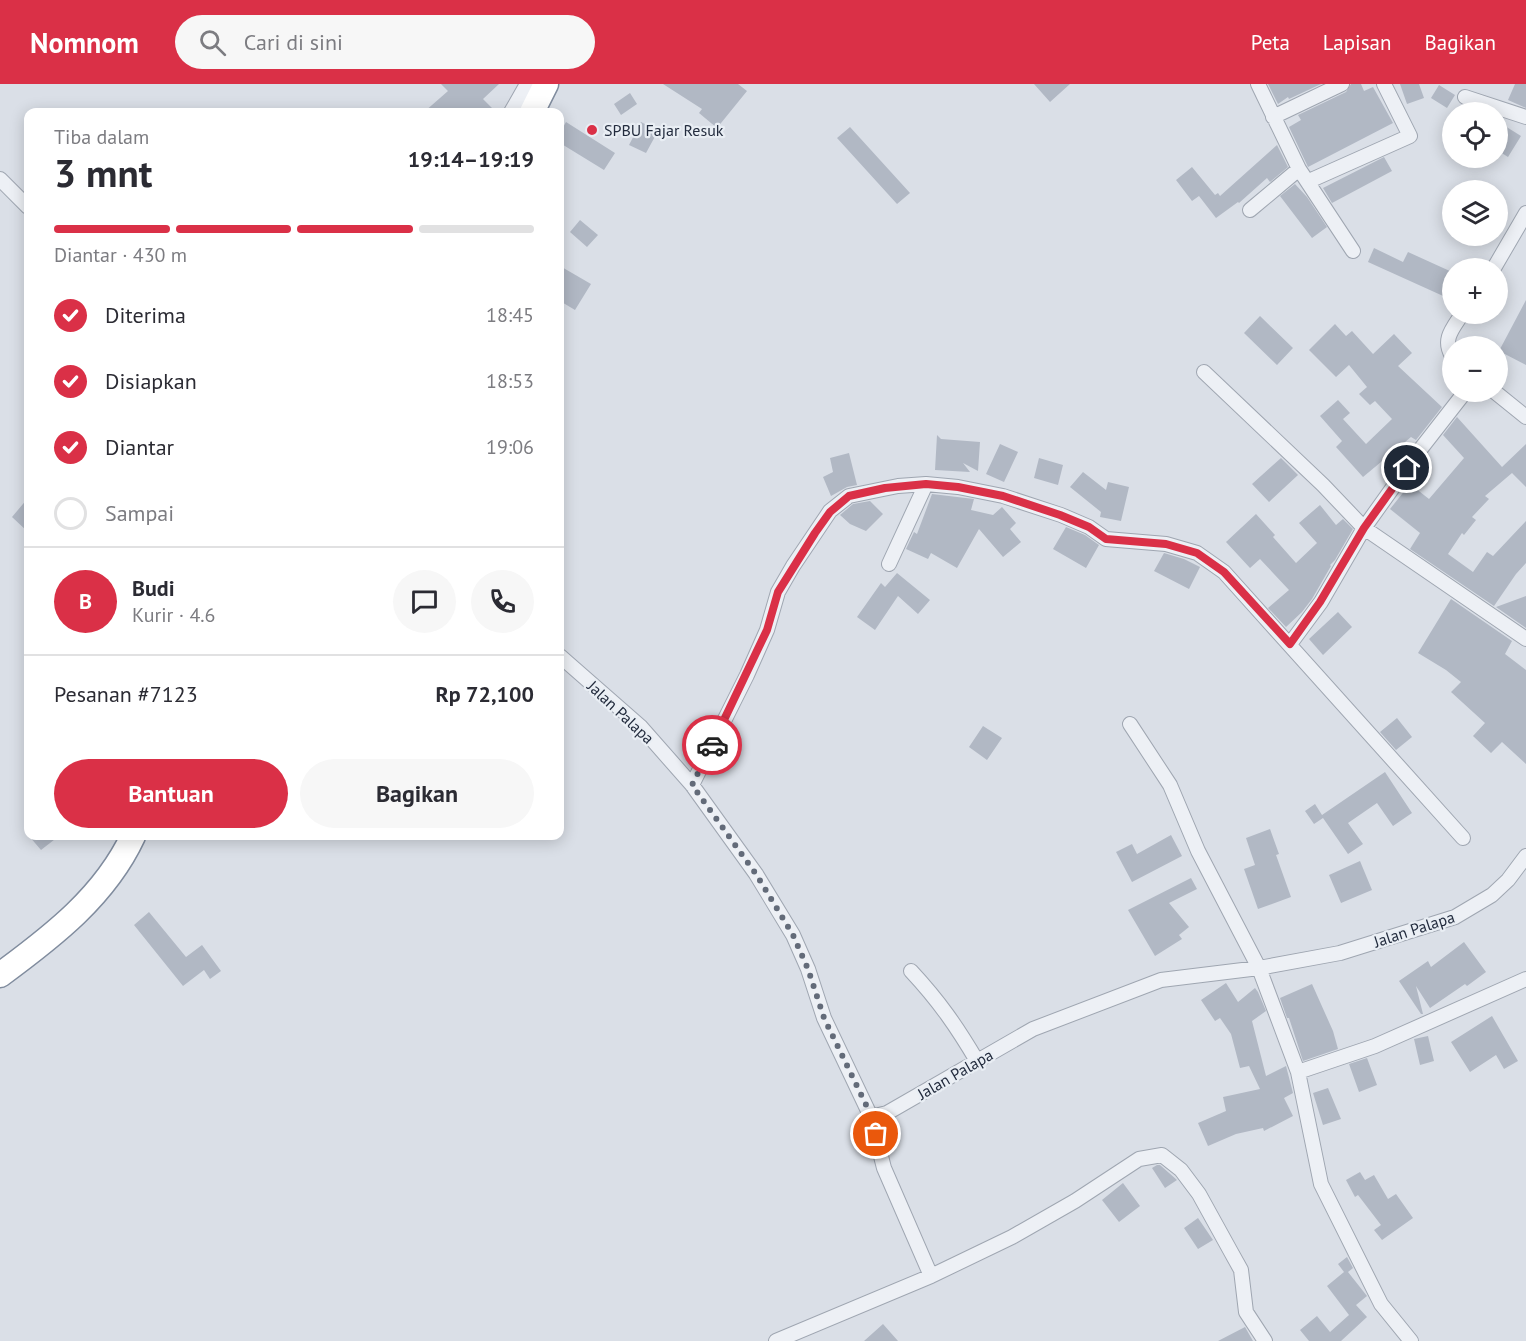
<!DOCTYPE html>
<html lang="id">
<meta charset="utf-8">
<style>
:root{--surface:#fff;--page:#f7f7f7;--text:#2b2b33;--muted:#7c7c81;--line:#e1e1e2;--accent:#da3047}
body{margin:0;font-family:"PT Sans",sans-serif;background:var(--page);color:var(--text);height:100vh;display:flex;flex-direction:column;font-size:22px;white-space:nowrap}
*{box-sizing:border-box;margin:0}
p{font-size:20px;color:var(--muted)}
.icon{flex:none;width:33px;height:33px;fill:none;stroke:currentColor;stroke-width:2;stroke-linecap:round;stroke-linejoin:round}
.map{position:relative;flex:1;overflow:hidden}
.side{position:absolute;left:24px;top:24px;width:540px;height:732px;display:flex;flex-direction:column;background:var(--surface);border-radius:12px;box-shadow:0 3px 15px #0003}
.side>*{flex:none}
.buttons{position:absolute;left:1442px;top:18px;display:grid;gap:12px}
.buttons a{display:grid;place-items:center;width:66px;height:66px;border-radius:50%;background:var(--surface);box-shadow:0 3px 15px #0003;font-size:30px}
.pin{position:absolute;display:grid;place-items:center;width:51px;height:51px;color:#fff;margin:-26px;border:3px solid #fff;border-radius:50%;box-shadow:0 2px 6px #0007}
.courier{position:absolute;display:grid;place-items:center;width:60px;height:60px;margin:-30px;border:4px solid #da3047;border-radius:50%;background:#fff;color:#222;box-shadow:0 2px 8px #0007}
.head em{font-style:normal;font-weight:700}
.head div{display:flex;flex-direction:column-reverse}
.head{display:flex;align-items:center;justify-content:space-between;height:102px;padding:0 30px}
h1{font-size:39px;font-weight:700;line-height:45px}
.bar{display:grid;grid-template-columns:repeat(4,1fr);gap:9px 6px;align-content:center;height:72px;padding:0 30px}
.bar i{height:8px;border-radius:4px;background:var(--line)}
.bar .on{background:var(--accent)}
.bar p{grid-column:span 4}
.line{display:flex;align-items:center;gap:15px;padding:0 30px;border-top:2px solid var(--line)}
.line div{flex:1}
.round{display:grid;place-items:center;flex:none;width:63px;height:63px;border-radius:32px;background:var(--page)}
ol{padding:0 30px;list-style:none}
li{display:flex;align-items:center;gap:18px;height:66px}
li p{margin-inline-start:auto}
li .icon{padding:6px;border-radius:50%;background:var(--accent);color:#fff;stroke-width:4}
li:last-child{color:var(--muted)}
li i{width:33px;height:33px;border:3px solid var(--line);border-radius:50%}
.button{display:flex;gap:12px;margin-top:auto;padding:12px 30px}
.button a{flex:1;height:69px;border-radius:36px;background:var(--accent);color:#fff;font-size:24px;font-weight:700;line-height:69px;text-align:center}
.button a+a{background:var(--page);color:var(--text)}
header{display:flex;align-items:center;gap:36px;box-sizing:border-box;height:84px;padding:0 30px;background:var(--accent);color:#fff}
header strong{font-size:28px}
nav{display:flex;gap:33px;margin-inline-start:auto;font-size:21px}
.search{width:420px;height:54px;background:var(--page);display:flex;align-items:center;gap:15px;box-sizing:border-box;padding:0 21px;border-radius:33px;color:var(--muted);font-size:22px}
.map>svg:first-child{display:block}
</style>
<header>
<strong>Nomnom</strong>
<div class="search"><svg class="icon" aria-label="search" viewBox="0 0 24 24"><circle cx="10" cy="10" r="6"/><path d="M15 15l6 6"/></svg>Cari di sini</div>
<nav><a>Peta</a><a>Lapisan</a><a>Bagikan</a></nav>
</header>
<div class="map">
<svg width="1526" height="1257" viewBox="0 0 1526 1257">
<rect width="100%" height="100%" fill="#dadfe7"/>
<path fill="#b1b8c4" d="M441,0H499L483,15L496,28H424L448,7Z
M663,0H738L747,7L717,44L699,29L702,25Z
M1034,0H1070L1050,18Z
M1268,0H1321L1289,15L1288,13L1278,20Z
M1351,0H1361L1364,7L1373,3L1393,39L1308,83L1289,43L1301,36L1298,31L1346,8Z
M1400,0H1419L1424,14L1407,20Z
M1515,0H1526V24L1508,16Z
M1439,1L1455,11L1447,24L1431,14Z
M630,9L637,20L621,31L614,20Z
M1497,37L1521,52L1508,73L1497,66Z
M566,38L615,69L604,86L560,59V49Z
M641,38L658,47L646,69L629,61Z
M850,43L910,109L897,120L837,54Z
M1277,61L1288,83L1270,98L1267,94L1239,119L1238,118L1216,134L1199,112L1192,117L1176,96L1192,83L1215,111L1218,109L1220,112Z
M1384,73L1392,87L1332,119L1323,104Z
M1295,100L1307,113L1327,143L1312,154L1280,112Z
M580,136L598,151L587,163L570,148Z
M1374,164L1403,178L1408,168L1452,188V216L1368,178Z
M560,182L591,200L575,226L560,217Z
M1526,216V281L1499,267Z
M1260,232L1293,264L1277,281L1244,249Z
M1335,240L1346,252L1352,247L1373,270L1394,250L1412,269L1398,282L1442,323L1416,356L1411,353L1363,393L1336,363L1342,357L1320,332L1338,316L1350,329L1343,335L1366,360L1392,335L1375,317L1370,321L1359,310L1367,303L1349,281L1336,293L1309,266Z
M1457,333L1502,383L1526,360V403L1512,389L1485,412L1489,415L1472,433L1476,436L1464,451L1462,449L1448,470L1473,488L1487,468L1493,472L1526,437V479L1516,490L1494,522L1410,465L1420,449L1390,425L1410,400L1429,415L1464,374L1443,351Z
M937,351L941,355L980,358L978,387L963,379L970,388L935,386Z
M1000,360L1018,368L1004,398L986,390Z
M849,369L857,401L847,403L831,412L823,393L833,388L830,374Z
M1039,374L1063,381L1058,401L1034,394Z
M1281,374L1298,391L1269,418L1252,400Z
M1083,388L1106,406L1108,398L1129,403L1121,437L1100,433L1101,428L1070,403Z
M932,410L974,415L971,426L993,431L1002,423L1016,439L1010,445L1021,458L1003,473L979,445L957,484L931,469L928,475L906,465L914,448L917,450Z
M28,414V448L12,433Z
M870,417L883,430L866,447L850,440L840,431L853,420Z
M1320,421L1336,441L1343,435L1353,445L1335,476L1330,481L1331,482L1312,515L1302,528L1286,543L1268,524L1289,506L1260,475L1250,484L1226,458L1256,430L1275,451L1273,453L1296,479L1317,459L1299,439Z
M1066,443L1085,451L1099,461L1086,484L1053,465Z
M1164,469L1184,475L1200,483L1189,505L1154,487Z
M897,489L930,516L918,530L898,512L875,546L857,533L881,499L885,503Z
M1526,512V544L1496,523Z
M1451,515L1512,557L1505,570L1526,586V680L1502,658L1491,669L1473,652L1485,639L1451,608L1461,598L1446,586L1418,569Z
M1338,528L1352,543L1323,571L1309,555Z
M1397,634L1412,653L1396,666L1380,648Z
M983,642L1002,654L987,676L969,663Z
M1385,688L1412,729L1393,742L1377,719L1348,739L1363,760L1348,770L1323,734L1314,740L1305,727L1315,720L1322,731Z
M1270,745L1279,770L1276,771L1291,813L1258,825L1244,785L1255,781L1246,754Z
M1171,751L1182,772L1132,798L1116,768L1132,760L1137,770Z
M29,752H59L41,766Z
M1360,777L1372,806L1341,819L1329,791Z
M1191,794L1197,805L1169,819L1189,843L1179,851L1182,855L1155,872L1128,826Z
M149,828L186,873L202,861L221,887L210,895L204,886L183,902L134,841Z
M1464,858L1486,888L1467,902L1465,900L1430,924L1416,902L1423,930H1421L1399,897L1428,877L1431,883Z
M1226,899L1238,918L1255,904L1258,908L1266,927L1252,937L1266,992L1286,982L1293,1009L1284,1014L1293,1032L1264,1047L1263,1044L1236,1050L1208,1062L1198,1039L1226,1027L1223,1013L1260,1005L1249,982L1240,984L1231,950L1220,934L1215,937L1201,916Z
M1312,900L1333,947L1338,965L1303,977L1289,934H1287L1280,914Z
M1492,932L1518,977L1504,985L1496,971L1470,988L1451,958Z
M1428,952L1434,977L1420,981L1414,955Z
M1367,974L1377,1001L1359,1008L1349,980Z
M1328,1004L1341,1035L1323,1041L1313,1009Z
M1157,1081H1160L1177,1096L1165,1104L1152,1084Z
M1360,1088L1365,1096L1374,1091L1388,1115L1396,1110L1413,1134L1382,1156L1374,1146L1381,1141L1358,1111L1355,1113L1346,1096Z
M1123,1099L1140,1122L1119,1138L1102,1116Z
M1198,1134L1213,1156L1198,1165L1184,1144Z
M1347,1173L1353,1184L1348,1188L1367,1212L1356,1221L1367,1233L1341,1257H1309L1300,1246L1317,1232L1330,1248L1349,1231L1327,1202L1344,1188L1338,1180Z
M883,1240L898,1257H864Z
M1245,1243L1253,1257H1218Z"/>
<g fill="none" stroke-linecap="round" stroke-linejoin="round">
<defs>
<path id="street" d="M1258,0L1299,85L1353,167
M1465,13L1526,33
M511,28L527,0
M1273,33L1342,0
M0,95L28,123
M1309,97L1410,52L1384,0
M1250,126L1299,85
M1494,184L1526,129
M1452,272C1442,255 1453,244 1462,230
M1204,288L1323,401L1364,444L1526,555
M1495,308L1526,333
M889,480L926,400
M1290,560L1321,518L1364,444L1419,367L1465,308
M560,572L641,643L692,701L756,790L793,851L808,885L824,934L871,1033L887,1029L1033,945L1161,896L1259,884L1340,869L1455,833L1492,811L1508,796L1526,772
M1130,640L1170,701L1198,767L1259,884L1298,988L1321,1100L1381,1220L1411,1257
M692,701L747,591L767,546L778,508L793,482L830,427L849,412L898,402L926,400L958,403L1003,412L1061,431L1089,443L1106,455L1166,460L1197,469L1224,488L1463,754
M911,887C939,917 957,943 977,977
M1298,988L1375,962L1526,895
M871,1033L884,1084L931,1192
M776,1257L931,1192L1012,1153L1075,1117L1139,1075L1162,1071L1181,1086L1199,1110L1231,1168L1241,1186L1246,1228L1265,1257"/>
<path id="highway" d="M532,28L546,0
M0,891C53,852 105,812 133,752"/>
</defs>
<use href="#street" stroke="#9fa6b1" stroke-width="16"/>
<use href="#highway" stroke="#808c9e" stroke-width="27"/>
<use href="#street" stroke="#edf0f5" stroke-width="14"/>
<use href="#highway" stroke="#fff" stroke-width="24"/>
</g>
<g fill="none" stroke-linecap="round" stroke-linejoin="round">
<path stroke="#636b79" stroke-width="6" stroke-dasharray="0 10.8" d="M712,661L692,701L756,790L793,851L808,885L824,934L872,1033L876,1050"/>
<path stroke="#da3047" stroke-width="8" d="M712,661L767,546L778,508L815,449L830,428L849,412L885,404L926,400L958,403L1003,412L1060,431L1089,443L1106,455L1166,460L1197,469L1224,488L1290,560L1320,518L1364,444L1407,384"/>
</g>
<circle fill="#da3047" stroke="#e9eef4" stroke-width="2" cx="592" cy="46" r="6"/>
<g text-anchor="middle" stroke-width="4.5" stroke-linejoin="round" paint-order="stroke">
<g font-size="16" fill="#232c3e" stroke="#e9eef4" text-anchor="start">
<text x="604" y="52">SPBU Fajar Resuk</text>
</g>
<g font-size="16" fill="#232c3e" stroke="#e9eef4">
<text transform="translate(621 628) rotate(43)" y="6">Jalan Palapa</text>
<text transform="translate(1414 845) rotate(-18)" y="6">Jalan Palapa</text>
<text transform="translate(955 990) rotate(-30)" y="6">Jalan Palapa</text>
</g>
</g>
</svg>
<div class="buttons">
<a><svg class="icon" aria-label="locate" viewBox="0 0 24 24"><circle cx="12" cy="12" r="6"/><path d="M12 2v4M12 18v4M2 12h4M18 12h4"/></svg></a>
<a><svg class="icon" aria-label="layers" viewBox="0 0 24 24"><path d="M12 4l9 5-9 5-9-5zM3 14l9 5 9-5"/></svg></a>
<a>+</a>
<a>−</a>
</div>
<div class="pin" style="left:876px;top:1050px;background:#ea580c"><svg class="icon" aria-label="bag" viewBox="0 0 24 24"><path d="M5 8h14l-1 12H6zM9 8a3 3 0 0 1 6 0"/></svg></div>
<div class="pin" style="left:1407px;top:384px;background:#1f2937"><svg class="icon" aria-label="home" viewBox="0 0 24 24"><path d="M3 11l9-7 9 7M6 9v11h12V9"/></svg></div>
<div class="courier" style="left:712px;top:661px"><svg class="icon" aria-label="car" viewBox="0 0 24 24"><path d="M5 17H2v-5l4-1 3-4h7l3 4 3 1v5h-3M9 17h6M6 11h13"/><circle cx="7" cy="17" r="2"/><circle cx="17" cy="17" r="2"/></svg></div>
<section class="side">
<div class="head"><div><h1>3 mnt</h1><p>Tiba dalam</p></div><em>19:14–19:19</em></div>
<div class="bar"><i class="on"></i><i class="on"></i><i class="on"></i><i></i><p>Diantar · 430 m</p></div>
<ol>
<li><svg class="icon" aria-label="check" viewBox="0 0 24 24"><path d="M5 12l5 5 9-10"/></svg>Diterima<p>18:45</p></li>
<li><svg class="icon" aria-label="check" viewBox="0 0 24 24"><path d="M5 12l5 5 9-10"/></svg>Disiapkan<p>18:53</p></li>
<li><svg class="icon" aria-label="check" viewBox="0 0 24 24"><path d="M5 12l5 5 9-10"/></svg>Diantar<p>19:06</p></li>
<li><i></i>Sampai</li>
</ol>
<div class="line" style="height:108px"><b class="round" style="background:var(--accent);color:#fff">B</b><div><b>Budi</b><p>Kurir · 4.6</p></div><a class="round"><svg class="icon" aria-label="chat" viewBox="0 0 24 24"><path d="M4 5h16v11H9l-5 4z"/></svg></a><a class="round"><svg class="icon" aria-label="phone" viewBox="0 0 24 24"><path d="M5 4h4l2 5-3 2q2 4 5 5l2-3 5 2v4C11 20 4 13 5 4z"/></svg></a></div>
<div class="line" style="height:78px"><div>Pesanan #7123</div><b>Rp 72,100</b></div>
<div class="button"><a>Bantuan</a><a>Bagikan</a></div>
</section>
</div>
